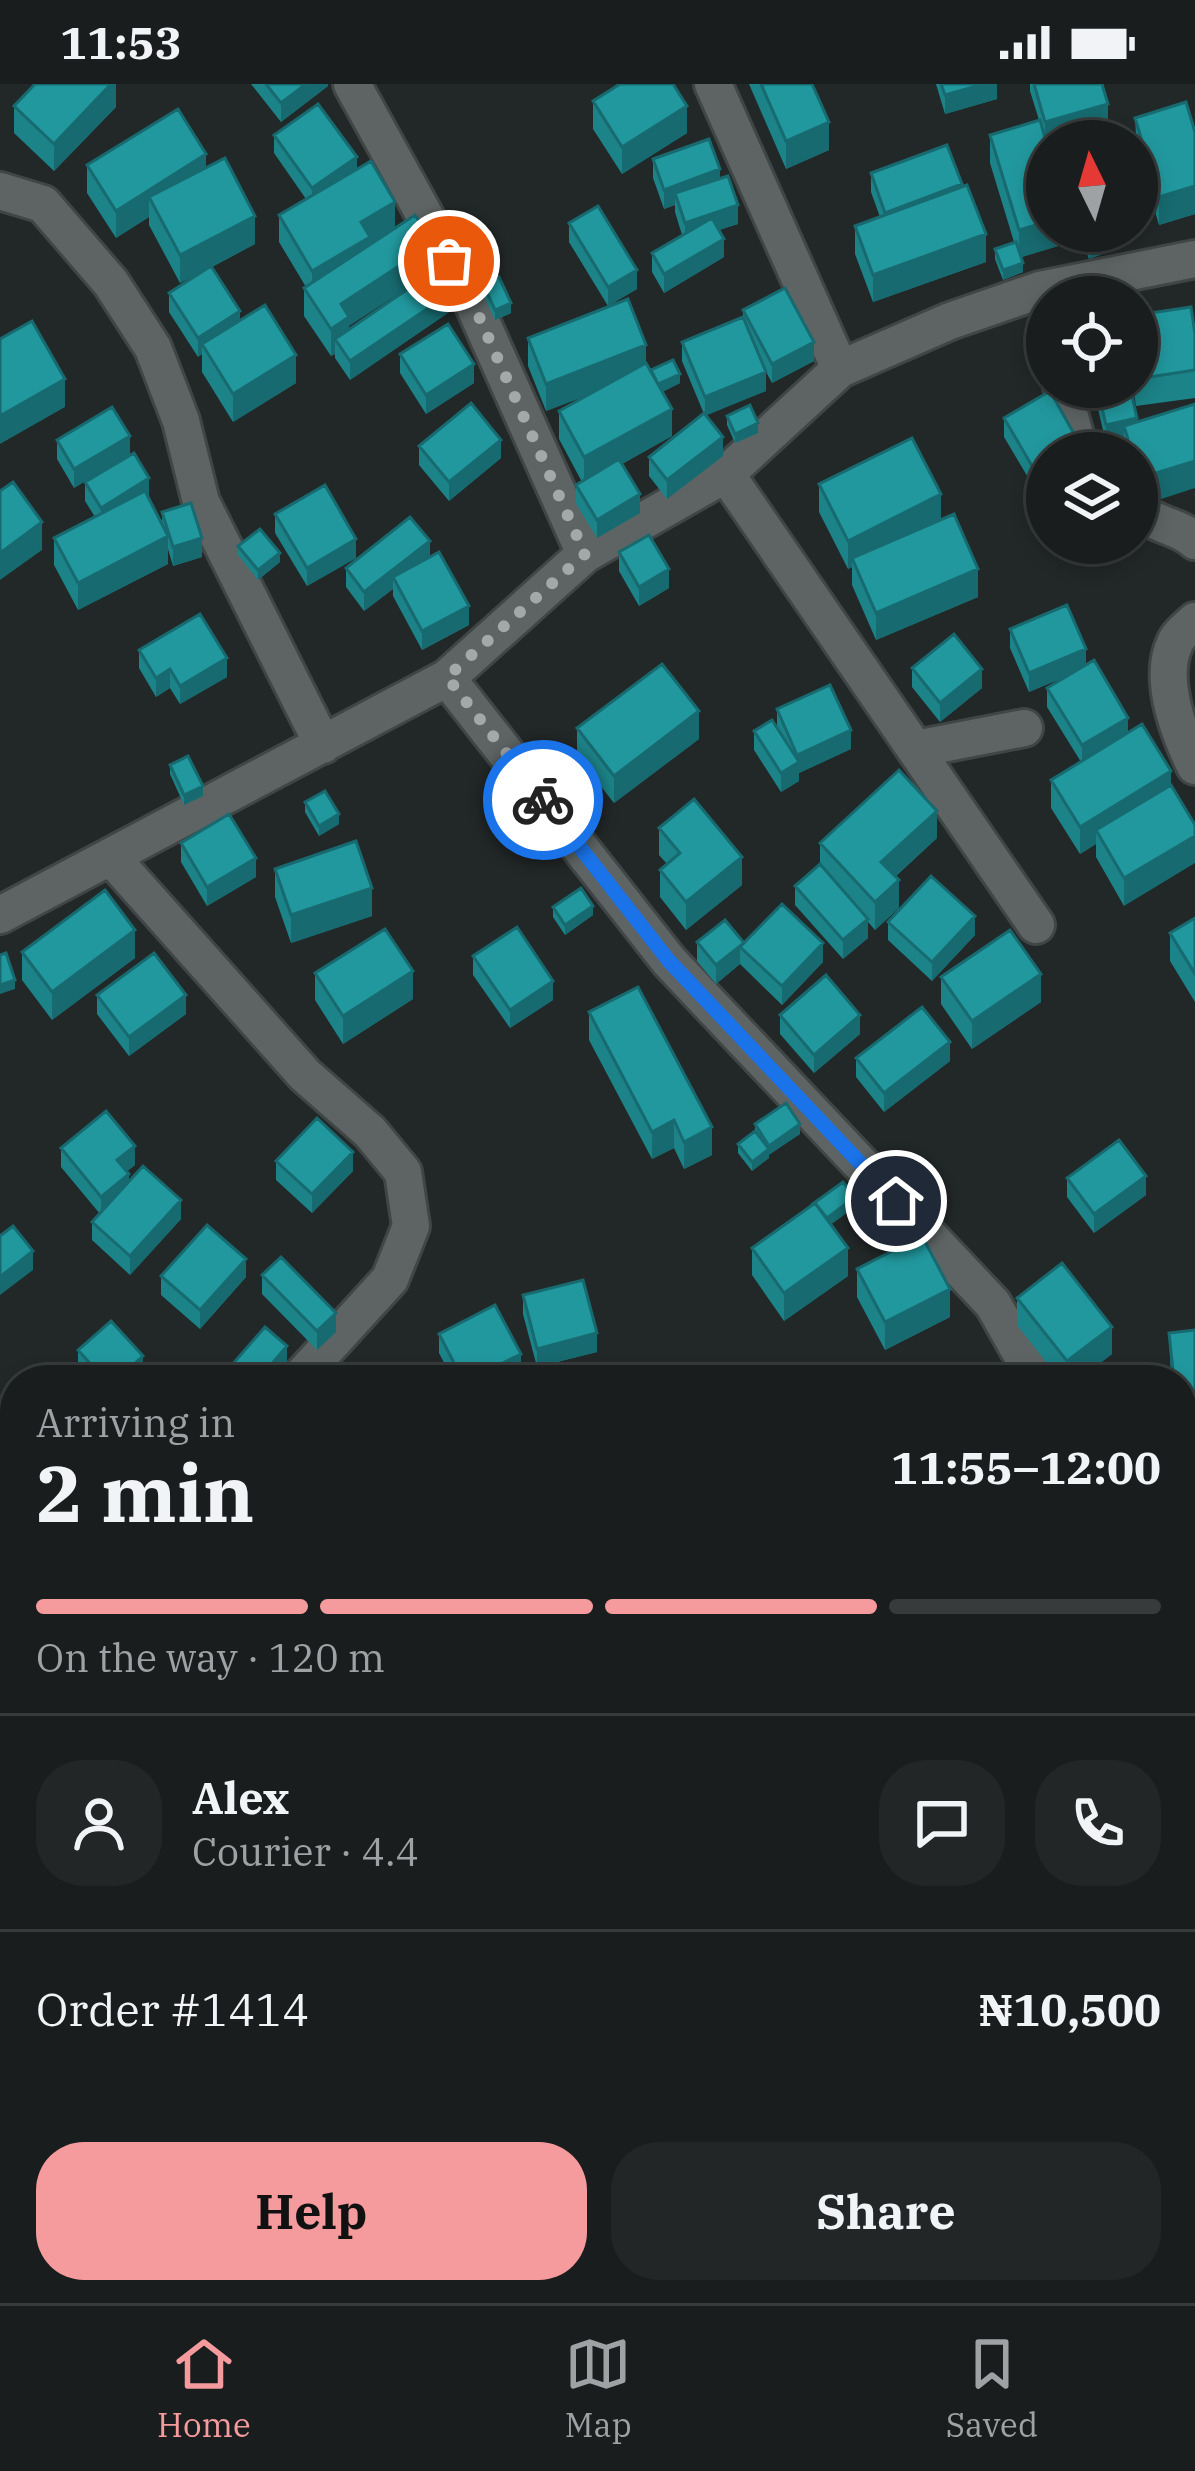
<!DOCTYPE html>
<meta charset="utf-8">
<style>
:root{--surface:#1a1d1d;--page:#232626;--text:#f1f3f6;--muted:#9fa2a4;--line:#383b3b;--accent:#f59b9d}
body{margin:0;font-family:"IBM Plex Serif",serif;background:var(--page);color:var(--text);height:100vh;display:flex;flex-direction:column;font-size:45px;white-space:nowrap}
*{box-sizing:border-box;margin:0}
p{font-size:39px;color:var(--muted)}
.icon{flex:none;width:66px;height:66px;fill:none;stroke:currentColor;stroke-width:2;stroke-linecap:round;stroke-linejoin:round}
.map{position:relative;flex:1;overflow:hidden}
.drawer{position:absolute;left:0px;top:1281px;width:1197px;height:939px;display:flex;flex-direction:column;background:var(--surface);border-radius:48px 48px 0 0;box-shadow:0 6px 18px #0003,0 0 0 3px var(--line)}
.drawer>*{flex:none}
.needle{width:78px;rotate:355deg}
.fabs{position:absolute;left:1026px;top:36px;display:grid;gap:24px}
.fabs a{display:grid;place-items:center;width:132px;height:132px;border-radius:50%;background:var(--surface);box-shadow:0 6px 18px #0003,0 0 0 3px var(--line);font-size:60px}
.pin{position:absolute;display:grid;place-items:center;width:102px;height:102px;color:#fff;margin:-51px;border:6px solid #fff;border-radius:50%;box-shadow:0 3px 12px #0007}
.courier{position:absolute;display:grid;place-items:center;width:120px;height:120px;margin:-60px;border:9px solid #1a73e8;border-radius:50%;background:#fff;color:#222;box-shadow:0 3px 15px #0007}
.summary em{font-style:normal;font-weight:700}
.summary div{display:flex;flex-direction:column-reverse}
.summary{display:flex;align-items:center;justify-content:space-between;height:204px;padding:0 36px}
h1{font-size:78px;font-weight:700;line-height:90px}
.bar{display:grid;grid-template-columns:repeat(4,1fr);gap:18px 12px;align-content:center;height:144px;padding:0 36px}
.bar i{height:15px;border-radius:9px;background:var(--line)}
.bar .on{background:var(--accent)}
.bar p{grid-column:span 4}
.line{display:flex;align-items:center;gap:30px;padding:0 36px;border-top:3px solid var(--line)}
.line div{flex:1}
.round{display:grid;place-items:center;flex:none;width:126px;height:126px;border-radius:48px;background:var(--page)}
.primary-button{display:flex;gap:24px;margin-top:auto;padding:24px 36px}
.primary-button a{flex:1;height:138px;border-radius:48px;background:var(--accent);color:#111;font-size:48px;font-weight:700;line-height:138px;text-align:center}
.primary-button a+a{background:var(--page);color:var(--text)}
.status{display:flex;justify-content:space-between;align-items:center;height:84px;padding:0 60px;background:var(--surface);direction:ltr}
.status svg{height:33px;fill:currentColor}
.tabs{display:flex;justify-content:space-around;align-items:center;height:168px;border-top:3px solid var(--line);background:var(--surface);font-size:33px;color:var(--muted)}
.tabs a{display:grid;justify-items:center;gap:6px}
.tabs .on{color:var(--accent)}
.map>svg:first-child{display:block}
</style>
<div class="status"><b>11:53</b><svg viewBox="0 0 49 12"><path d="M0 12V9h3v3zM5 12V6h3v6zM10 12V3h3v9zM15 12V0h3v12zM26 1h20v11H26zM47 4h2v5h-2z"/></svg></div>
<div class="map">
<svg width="1195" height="2219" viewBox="0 0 1195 2219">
<rect width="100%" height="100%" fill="#222727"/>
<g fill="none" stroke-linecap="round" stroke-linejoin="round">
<defs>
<path id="minor" d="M352,0L472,217L585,470
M713,0L840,285
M0,107L43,120L111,199L153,264L181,337L201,418L323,661
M1062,303L1076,355L1089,369
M726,390L1036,841
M1137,424C1153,442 1179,441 1195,457
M1195,537C1189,543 1178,551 1175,559C1158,595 1179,649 1195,682
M447,594L669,877L993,1220L1036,1296
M916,665L1024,644
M111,773L305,991L370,1048L403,1088L411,1142L390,1195L298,1296
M0,831L447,594L585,470L726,390L840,285L950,237L1040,206L1195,175
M1182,1726L1195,1710
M445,2205L458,2219
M563,2219L574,2205
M1063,2219L1070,2205"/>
<path id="primary" d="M0,2049L15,2064
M163,2205L178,2219"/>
</defs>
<use href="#minor" stroke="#404545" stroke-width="42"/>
<use href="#primary" stroke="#404545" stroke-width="63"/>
<use href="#minor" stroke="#5e6464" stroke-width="36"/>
<use href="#primary" stroke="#9e676a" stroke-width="57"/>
</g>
<path fill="#1c8388" d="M116,0V23L54,87L14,49V22Z
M251,0H328V2L281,38Z
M749,0H812L829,66L786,85Z
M936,0H997V15L945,30Z
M1030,0H1102L1108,38L1046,57L1068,147V159L1021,173L1023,188L1003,196L995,175V165L1014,158L990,79V51L1039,36L1030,7Z
M593,17L687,49L622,90L593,45Z
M318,20L349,245L455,224L350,296L335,274V270L331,272L304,232V204L306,203L279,158V131L306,115L274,69V51Z
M1135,34L1195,48V130L1159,141L1137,68Z
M653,75L720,95L738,140L719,146L724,173L664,209L652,188V169L682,151L675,128V121L664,125L653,94Z
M87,81L206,84L255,160L212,183L240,237L296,299L233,338L202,288V270L198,273L169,228V209L205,186L180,199L149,141V133L116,154L87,109Z
M871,89L962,103L986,178L873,218L855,170V142L880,133L871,108Z
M569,139L637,205L608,222L569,158Z
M1079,147H1118V164L1089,175Z
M483,200L511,229L495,236L483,210Z
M743,226L814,277L772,299L765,286L766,307L705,331L723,372L667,415L649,392V373L704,330L682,277V258L743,233Z
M1137,231L1195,250V314L1136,322L1133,303H1137Z
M528,254L646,279L651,288L680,299L662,308L672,352L622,380L640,429L597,454L576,420V401L582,398L559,355V327L588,311L546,327L528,282Z
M400,270L474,299L426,330L400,289Z
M1093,303H1130L1137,338L1195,320L1140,422L1137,413V369H1124V356L1106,359Z
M727,332L758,349L735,359L727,341Z
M1004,334L1077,369H1047V392L1032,400L1004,353Z
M57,356L130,370L74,404L57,375Z
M419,362L501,374L449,417L419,381Z
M85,398L149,413L162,441V428L202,473L173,482L168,465V480L78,526L54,481V454L95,433L85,417Z
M819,400L941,435L978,513L876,556L852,501V483L848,485L819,428Z
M275,430L356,474L307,502L275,449Z
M238,462L280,478L258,496L238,471Z
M619,468L669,504L639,522L619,487Z
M430,473L469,541L422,566L393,512V505L364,527L346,503V484Z
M1010,545L1086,580L1128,634L1124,822L1096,773V760L1080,770L1051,724V696L1081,678L1047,623V604L1067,592L1029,608L1010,564Z
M139,566L227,593L180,620L170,604L156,613L139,584Z
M912,584L982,604L940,638L912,603Z
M777,625L851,665L799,689V697L781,708L754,666V647L777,642Z
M577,644L699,655L614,719L577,672Z
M170,681L203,712L184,721L170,690Z
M305,718L339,740L319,752L305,728Z
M659,744L742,801L686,846L660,813V786L667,780L659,771Z
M937,754L895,793L899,824L875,846L868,838V854L843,875L795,821V802L820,780V759Z
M181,759L256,793L207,822L181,778Z
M275,785L372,832L291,859L275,813Z
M553,823L593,831L565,851L553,833Z
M1195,834V918L1170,877V849Z
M888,838L975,851L932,897L888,856Z
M697,858L744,859L823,878L782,921L740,880L716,900L697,877Z
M22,868L135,874L52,936L22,896Z
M473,872L553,916L510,944L473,891Z
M315,889L413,915L343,960L315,916Z
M941,893L1041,918L972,965L941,920Z
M97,911L186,930L129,972L97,930Z
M589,928L712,1071L684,1085L674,1064L652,1075L589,956Z
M780,931L860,950L814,989L780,950Z
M856,974L950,977L884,1028L856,993Z
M755,1040L800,1050L769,1070V1074L752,1087L738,1069V1060L755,1047Z
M61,1064L135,1081L126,1088L129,1098L181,1135L130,1191L92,1156V1138L100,1130L61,1083Z
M276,1077L353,1087L312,1129L276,1096Z
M1067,1094L1146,1111L1094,1149L1067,1113Z
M855,1123L831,1140L848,1192L784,1237L752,1191V1164Z
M857,1185L950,1233L885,1266L857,1213Z
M262,1191L336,1248L317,1266L262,1210Z
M161,1192L246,1193L200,1245L161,1211Z
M523,1211L597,1268L537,1283L523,1230Z
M1017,1214L1112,1270L1078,1296H1060L1017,1241Z
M1195,1246V1334L1182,1335V1296H1171L1169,1249Z
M439,1250L521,1288L506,1296H453L439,1269Z
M78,1266L143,1291L137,1296H88L78,1285Z
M505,2205H552L535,2219H517Z
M797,2205H941L948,2219H781Z
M1147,2205H1182L1195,2219H1155Z"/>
<path fill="#176a6f" d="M111,0H116V23L54,87V60Z
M306,0H328V2L281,38V19Z
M984,0H997V15L945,30V11Z
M1108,20V38L1045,57V38Z
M687,22V49L622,90V63Z
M829,38V66L786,85V57Z
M206,70V98L149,113V133L116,154V127Z
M357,73V92L312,123V104Z
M720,85V104L675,109V121L664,125V106Z
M962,100V119L885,147V129Z
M1195,102V130L1159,141V113Z
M395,118V145L312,214V187L361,138Z
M738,121V140L685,157V139Z
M255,132V160L180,199V171Z
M1047,138V147H1068V159L1019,174V146Z
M1113,147H1118V164L1089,175V156Z
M986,150V178L873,218V191Z
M724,155V173L664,209V190Z
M434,159V187L349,242V260L335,255V270L331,272V245L341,220Z
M1023,179V188L1003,196V186Z
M637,186V205L608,222V203Z
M455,206V224L350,296V277Z
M511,219V229L495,236V226Z
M240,227V246L202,260V270L198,273V254Z
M814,258V277L772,299V280Z
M646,261V288L546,327V300Z
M296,271V299L233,338V310Z
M474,280V299L426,330V311Z
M766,288V307L705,332V313Z
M680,290V299L658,310V300Z
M65,295V323L0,360V332Z
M672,325V352L584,401V373Z
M1137,334V353L1124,342V356L1106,359V341Z
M758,339V349L735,359V350Z
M130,352V370L74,404V385Z
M723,353V372L667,415V396Z
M1077,355V369H1053Z
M501,356V374L449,417V398Z
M1047,373V392L1032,400V382Z
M1195,377V404L1140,422V394Z
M149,394V413L101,442V424Z
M640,410V429L597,454V436Z
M941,410V438L852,474V483L848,485V457Z
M42,438V466L0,496V469Z
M168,452V480L78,526V499Z
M202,454V473L173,482V463Z
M356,455V474L307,502V484Z
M430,457V476L393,493V505L364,527V508Z
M280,469V478L258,496V486Z
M669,485V504L639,522V503Z
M978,485V513L876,556V529Z
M469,522V541L422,566V547Z
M1086,565V584L1029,608V589Z
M227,574V593L180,620V602Z
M170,585V604L156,613V594Z
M982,585V604L940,638V619Z
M699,627V655L614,719V692Z
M1128,634V652L1082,680V661Z
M851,646V665L799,689V697L781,708V689L797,679V671Z
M1171,687V714L1096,746V760L1080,770V743Z
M203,702V712L184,721V711Z
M937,727V754L881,805V778Z
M339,730V740L319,752V742Z
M1195,752V779L1124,822V794Z
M742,773V801L686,846V818Z
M256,774V793L207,822V803Z
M899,796V824L875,846V818Z
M372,804V832L291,859V831Z
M593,822V831L565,851V841Z
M975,832V851L932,897V878Z
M868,835V854L843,875V856Z
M135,846V874L52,936V908Z
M744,859L740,863V880L716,900V881Z
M823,859V878L782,921V902Z
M413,887V915L343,960V932Z
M1041,890V918L972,965V937Z
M15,896V905L0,910V901Z
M553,897V916L510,944V926Z
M186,911V930L129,972V953Z
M860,931V950L814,989V971Z
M950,958V977L884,1028V1009Z
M674,1036V1064L652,1075V1048Z
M800,1040V1050L769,1071V1062Z
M712,1043V1071L684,1085V1058Z
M135,1062V1081L117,1095V1076Z
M769,1065V1074L752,1087V1078Z
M353,1068V1087L312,1129V1110Z
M129,1090V1109L101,1132V1113Z
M1146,1092V1111L1094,1149V1130Z
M855,1113V1123L826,1144V1135Z
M181,1116V1135L130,1191V1172Z
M848,1164V1192L784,1237V1209Z
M33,1167V1186L0,1211V1193Z
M246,1175V1193L200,1245V1226Z
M950,1205V1233L885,1266V1238Z
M336,1229V1248L317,1266V1247Z
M1112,1243V1270L1078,1296H1067V1277Z
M597,1249V1268L537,1283V1265Z
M287,1262V1281L274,1296H258Z
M521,1270V1288L506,1296H469Z
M143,1272V1291L137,1296H116Z
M9,1490V1518L0,1526V1499Z
M1195,1535V1563L1182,1570V1542Z
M1195,1636V1646L1184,1651V1641Z
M1195,2137V2165L1182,2172V2144Z
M525,2205H552L535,2219H525Z
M871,2205H883V2219H855Z"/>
<path fill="#21989e" stroke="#176a6f" stroke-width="3" d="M35,0H111L54,60L14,22Z
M266,0H306L281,19Z
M620,0H673L687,22L622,63L593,17Z
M761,0H812L829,38L786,57Z
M941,0H984L945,11Z
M1034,0H1102L1108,20L1045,38Z
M1186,18L1195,48V102L1159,113L1135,34Z
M318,20L357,73L312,104L274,51Z
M178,25L206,70L116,127L87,81Z
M1040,36L1047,61V138L1019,146L990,51Z
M709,55L720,85L664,106L653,75Z
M947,61L962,100L885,129L871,89Z
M225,74L255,132L180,171L149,113Z
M371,77L395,118L361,138L370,153L312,187L279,131Z
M728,92L738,121L685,139L675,109Z
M967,101L986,150L873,191L855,142Z
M598,122L637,186L608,203L569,139Z
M415,131L434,159L341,220L349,233L331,245L304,204Z
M712,134L724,155L664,190L652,169Z
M1086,147H1113L1089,156Z
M1016,158L1023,179L1003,186L995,165Z
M211,182L240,227L198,254L169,209Z
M440,183L455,206L350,277L335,255Z
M499,193L511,219L495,226L483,200Z
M785,204L814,258L772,280L743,226Z
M628,215L646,261L546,300L528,254Z
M265,221L296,271L233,310L202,260Z
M1191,223L1195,250V286L1137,295V231Z
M743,233L766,288L705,313L682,258Z
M32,237L65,295L0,332V255Z
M448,240L474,280L426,311L400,270Z
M673,276L680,290L658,300L651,286Z
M646,279L672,325L584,373L559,327Z
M1097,303H1130L1137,334L1106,341Z
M1050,307L1077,355L1053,369H1047V373L1032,382L1004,334Z
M471,319L501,356L449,398L419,362Z
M1195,320V377L1140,394L1137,385V369H1132L1124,342Z
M750,321L758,339L735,350L727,332Z
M112,323L130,352L74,385L57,356Z
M704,329L723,353L667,396L649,373Z
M912,354L941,410L848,457L819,400Z
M134,369L149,394L101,424L85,398Z
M619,375L640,410L597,436L576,401Z
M13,398L42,438L0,469V407Z
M325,401L356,455L307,484L275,430Z
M145,407L168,452L78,499L54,454Z
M191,419L202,454L173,463L162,428Z
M954,430L978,485L876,529L852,474Z
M410,433L430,457L364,508L346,484Z
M260,445L280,469L258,486L238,462Z
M649,451L669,485L639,503L619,468Z
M439,468L469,522L422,547L393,493Z
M1067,521L1086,565L1029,589L1010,545Z
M200,530L227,574L180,602L170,585L156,594L139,566Z
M954,550L982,585L940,619L912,584Z
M1094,576L1128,634L1082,661L1047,604Z
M662,580L699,627L614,692L577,644Z
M830,601L851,646L797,671L777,625Z
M772,636L799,678L781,689L754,647Z
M1142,640L1171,687L1080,743L1051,696Z
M188,672L203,702L184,711L170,681Z
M899,686L937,727L881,778L899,796L875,818L820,759Z
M1171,701L1195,741V752L1124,794L1096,746Z
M325,707L339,730L319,742L305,718Z
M694,715L742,773L686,818L660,786L680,769L659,744Z
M229,730L256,774L207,803L181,759Z
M356,757L372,804L291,831L275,785Z
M820,780L868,835L843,856L795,802Z
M931,792L975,832L932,878L888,838Z
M581,804L593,822L565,841L553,823Z
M105,806L135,846L52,908L22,868Z
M782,820L823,859L782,902L740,863Z
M1195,834V890L1170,849Z
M725,836L744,859L716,881L697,858Z
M517,843L553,897L510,926L473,872Z
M385,845L413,887L343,932L315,889Z
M1010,846L1041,890L972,937L941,893Z
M6,869L15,896L0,901V871Z
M154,869L186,911L129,953L97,911Z
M826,891L860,931L814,971L780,931Z
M638,903L712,1043L684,1058L674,1036L652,1048L589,928Z
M922,923L950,958L884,1009L856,974Z
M786,1019L800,1040L769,1062L755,1040Z
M106,1027L135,1062L117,1076L129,1090L101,1113L61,1064Z
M317,1034L353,1068L312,1110L276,1077Z
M755,1047L769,1065L752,1078L738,1060Z
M1119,1056L1146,1092L1094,1130L1067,1094Z
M143,1082L181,1116L130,1172L92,1138Z
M843,1098L855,1113L827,1134L815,1119H814Z
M815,1119L848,1164L784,1209L752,1164Z
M207,1141L246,1175L200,1226L161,1192Z
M13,1142L33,1167L0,1193V1152Z
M922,1152L950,1205L885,1238L857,1185Z
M281,1173L336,1229L317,1247L262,1191Z
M1062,1179L1112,1243L1067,1277L1017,1214Z
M583,1196L597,1249L537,1265L523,1211Z
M495,1221L521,1270L469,1296H463L439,1250Z
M111,1237L143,1272L116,1296H105L78,1266Z
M265,1243L287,1262L258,1296H229L223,1291Z
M1195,1246V1306L1182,1308V1296H1174L1169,1249Z
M1188,1442L1195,1456V1535L1182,1542V1445Z
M0,1480L9,1490L0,1499Z
M1195,1603V1636L1184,1641L1182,1637V1609Z
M1195,2076V2137L1182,2144V2083Z
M1195,2156V2218L1168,2219L1158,2205H1182V2165Z
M797,2205H871L855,2219H781Z
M886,2205H941L948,2219H892Z"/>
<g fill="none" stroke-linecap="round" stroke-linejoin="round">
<path stroke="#a3a8a8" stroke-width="12" stroke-dasharray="0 21.6" d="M449,177L472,217L585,470L447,593L543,716"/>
<path stroke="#1a73e8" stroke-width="15" d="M543,716L669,877L896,1117"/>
</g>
</svg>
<div class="fabs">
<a><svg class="needle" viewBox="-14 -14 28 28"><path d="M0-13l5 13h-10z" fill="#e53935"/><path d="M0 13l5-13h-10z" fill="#9fa2a4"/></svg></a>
<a><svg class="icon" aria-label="locate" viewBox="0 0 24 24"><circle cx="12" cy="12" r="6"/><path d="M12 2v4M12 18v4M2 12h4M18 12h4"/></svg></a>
<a><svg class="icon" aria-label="layers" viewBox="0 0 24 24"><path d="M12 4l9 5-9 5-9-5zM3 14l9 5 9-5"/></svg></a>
</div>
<div class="pin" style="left:449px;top:177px;background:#ea580c"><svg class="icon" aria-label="bag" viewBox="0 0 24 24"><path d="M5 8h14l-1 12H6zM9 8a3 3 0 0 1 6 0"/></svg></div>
<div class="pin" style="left:896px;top:1117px;background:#1f2937"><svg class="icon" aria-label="home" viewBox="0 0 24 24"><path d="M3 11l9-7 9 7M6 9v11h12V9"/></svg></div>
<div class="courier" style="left:543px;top:716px"><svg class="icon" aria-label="bike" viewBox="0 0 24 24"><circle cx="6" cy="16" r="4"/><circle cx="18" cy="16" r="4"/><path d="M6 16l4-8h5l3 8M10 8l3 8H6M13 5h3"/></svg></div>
<section class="drawer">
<div class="summary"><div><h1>2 min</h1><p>Arriving in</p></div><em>11:55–12:00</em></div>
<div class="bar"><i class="on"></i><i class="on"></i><i class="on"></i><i></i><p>On the way · 120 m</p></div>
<div class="line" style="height:216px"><a class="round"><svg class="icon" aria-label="person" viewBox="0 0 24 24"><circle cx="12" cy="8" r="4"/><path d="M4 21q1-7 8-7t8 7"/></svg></a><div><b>Alex</b><p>Courier · 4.4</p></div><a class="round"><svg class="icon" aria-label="chat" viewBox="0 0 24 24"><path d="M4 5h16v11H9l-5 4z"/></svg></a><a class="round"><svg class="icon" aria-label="phone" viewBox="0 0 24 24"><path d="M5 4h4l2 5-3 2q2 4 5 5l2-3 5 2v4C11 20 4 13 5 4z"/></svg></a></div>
<div class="line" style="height:156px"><div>Order #1414</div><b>₦10,500</b></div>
<div class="primary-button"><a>Help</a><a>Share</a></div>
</section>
</div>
<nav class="tabs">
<a class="on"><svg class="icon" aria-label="home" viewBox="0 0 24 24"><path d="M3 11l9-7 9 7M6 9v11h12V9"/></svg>Home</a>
<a><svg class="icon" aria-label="map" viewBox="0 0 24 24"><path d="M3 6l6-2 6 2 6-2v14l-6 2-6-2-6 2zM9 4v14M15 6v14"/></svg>Map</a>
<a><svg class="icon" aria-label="saved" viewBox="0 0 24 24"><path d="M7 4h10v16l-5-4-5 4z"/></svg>Saved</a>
</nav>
